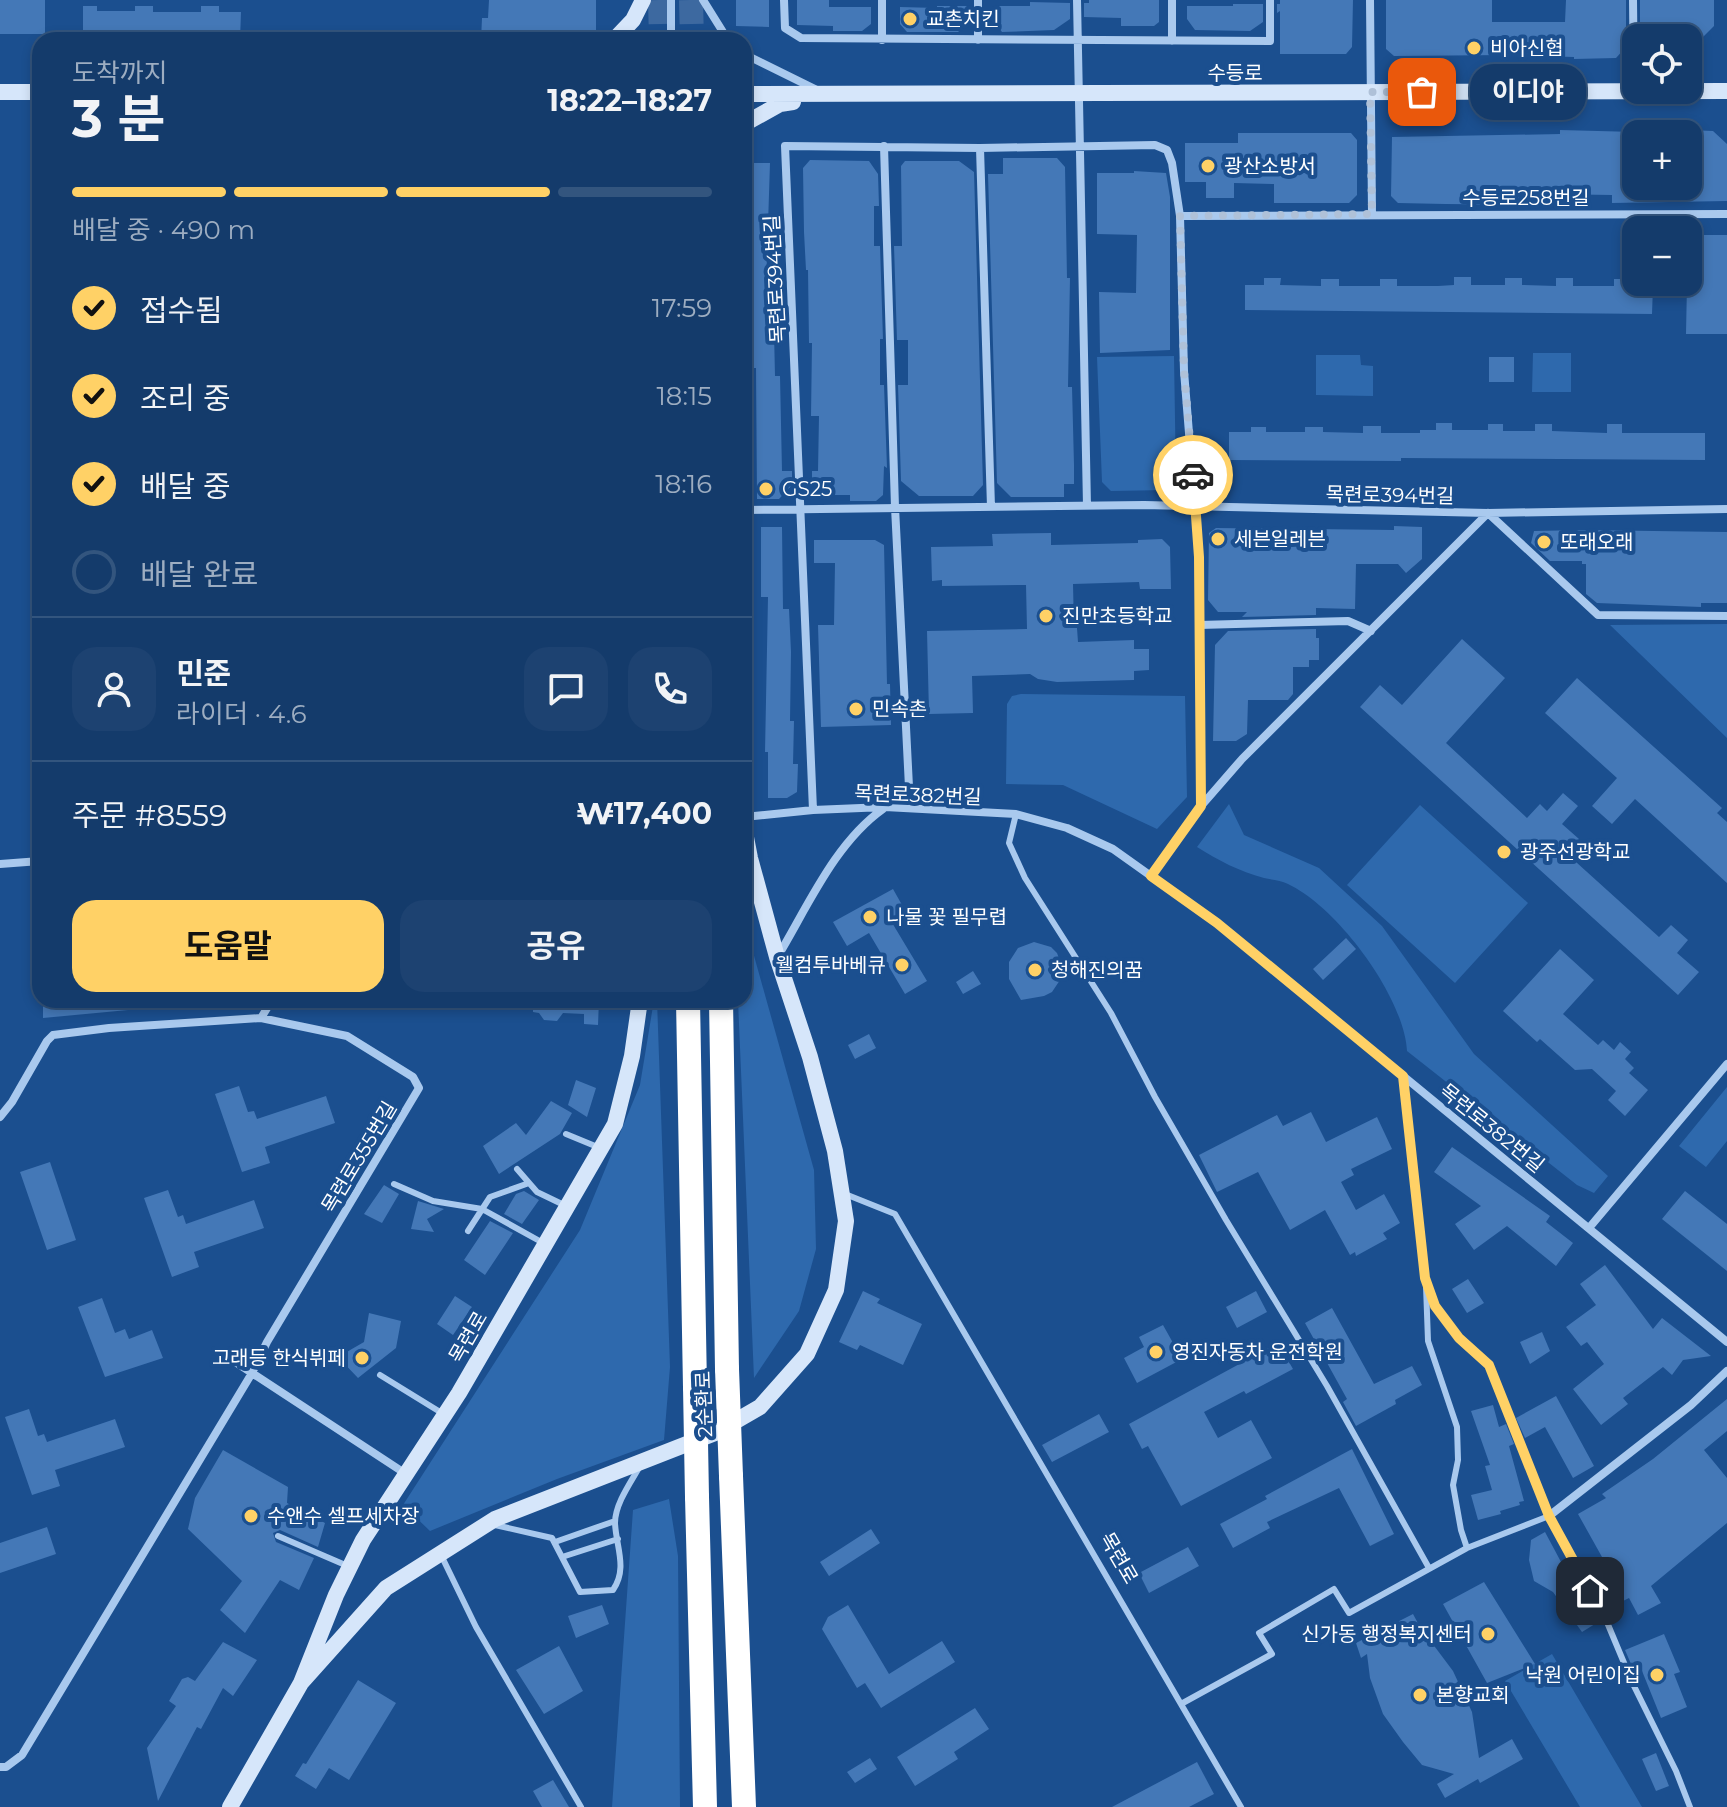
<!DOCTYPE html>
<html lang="ko">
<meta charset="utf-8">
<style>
:root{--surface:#143b6b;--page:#1d4271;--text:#f1f3f6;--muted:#9dadc1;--line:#33557e;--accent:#ffd166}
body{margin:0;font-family:Montserrat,"Noto Sans KR",sans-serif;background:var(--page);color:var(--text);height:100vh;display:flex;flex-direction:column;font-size:30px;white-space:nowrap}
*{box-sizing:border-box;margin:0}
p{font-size:26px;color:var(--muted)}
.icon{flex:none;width:44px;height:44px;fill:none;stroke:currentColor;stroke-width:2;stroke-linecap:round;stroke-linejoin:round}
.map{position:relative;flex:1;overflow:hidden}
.drawer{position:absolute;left:32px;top:32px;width:720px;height:976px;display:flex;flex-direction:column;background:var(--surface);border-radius:24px;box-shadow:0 4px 12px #0003,0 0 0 2px var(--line)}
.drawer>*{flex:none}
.tools{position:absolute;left:1622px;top:24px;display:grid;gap:16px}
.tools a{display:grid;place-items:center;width:80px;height:80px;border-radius:16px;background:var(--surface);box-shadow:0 4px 12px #0003,0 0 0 2px var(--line);font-size:40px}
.pin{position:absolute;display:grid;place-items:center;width:68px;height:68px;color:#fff;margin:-34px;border-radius:16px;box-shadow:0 4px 12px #0006}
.courier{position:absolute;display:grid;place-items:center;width:80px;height:80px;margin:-40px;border:6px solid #ffd166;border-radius:50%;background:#fff;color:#222;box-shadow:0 2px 10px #0007}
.bubble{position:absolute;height:56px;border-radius:24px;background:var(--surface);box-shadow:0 4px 12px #0003,0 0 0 2px var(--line);font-size:26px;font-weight:700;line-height:56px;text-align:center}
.head em{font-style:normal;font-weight:700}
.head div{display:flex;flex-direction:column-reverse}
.head{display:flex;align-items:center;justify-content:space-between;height:136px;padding:0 40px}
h1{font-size:52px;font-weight:700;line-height:60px}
.bar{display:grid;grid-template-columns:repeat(4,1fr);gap:12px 8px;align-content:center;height:96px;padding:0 40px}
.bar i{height:10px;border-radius:6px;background:var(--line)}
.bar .selected{background:var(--accent)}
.bar p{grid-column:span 4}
.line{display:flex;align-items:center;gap:20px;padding:0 40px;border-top:2px solid var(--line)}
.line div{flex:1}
.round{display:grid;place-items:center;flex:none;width:84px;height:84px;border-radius:24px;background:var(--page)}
ol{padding:0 40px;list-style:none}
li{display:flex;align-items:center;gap:24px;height:88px}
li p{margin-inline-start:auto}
li .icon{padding:8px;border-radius:50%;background:var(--accent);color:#111;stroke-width:4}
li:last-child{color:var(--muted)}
li i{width:44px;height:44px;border:4px solid var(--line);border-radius:50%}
.action{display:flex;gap:16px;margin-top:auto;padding:16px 40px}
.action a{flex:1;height:92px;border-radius:24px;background:var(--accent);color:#111;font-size:32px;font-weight:700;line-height:92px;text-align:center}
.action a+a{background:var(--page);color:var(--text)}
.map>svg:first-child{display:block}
</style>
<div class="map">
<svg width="1727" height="1807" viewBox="0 0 1727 1807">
<rect width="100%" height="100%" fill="#1b4f8f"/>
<path fill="#2e69ad" d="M1533,353H1571V392H1532Z
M1316,355H1360L1361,365L1373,366V396L1316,395Z
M1174,356L1176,482L1167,490L1111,491L1102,482L1097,357Z
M1727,624V738L1610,625Z
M1021,694L1185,696L1187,797L1157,829L1063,785L1006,784L1007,704L1012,696Z
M1229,804L1244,835L1319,868L1382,926L1474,1054L1608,1176L1594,1193L1577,1185L1407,1051C1404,996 1337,907 1288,884C1281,880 1272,880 1264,878C1239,871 1219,861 1197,847Z
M1420,805L1528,903L1455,983L1347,885Z
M744,920L814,1170L816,1249L799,1311L754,1378L738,1000H744Z
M654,1000H657L670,1367L664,1440L557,1479L430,1531L403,1505L580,1230L640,1085Z
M1727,1087V1141L1706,1167L1679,1146Z
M669,1499L678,1556L680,1807H612L633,1510Z
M1552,1654L1642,1807H1580L1505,1681Z"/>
<path fill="#4478b7" d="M0,0H45V34H0Z
M489,0H596V33L587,40H481L482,18H488Z
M736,0H769V27L736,26Z
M797,0H829V7H871V24L862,31H833V26L797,25Z
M1089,0H1159V22L1154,26H1121V18L1084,17V3H1089Z
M1280,0H1353L1352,47L1346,54H1280V11L1277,13V4H1280Z
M1386,0H1492V22H1565L1566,0H1626V47L1616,58L1574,59V57L1506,55L1394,56L1386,49Z
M1640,0H1714V26L1688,52V38H1650L1640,31Z
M1030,2L1070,3V19L1054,30L1002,32L995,23V6H1030Z
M1233,4H1263V22L1250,31L1195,30L1187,19V6H1233Z
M83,6H97V11H135V6H153V12H201V6H219V12H241L240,40H83Z
M937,6H968V23L958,32H907L900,24V7L937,8Z
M1560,130L1636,132V186H1688V130L1713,131L1727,144V201L1612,203V195L1547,194V205L1445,204L1398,203L1391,196L1392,137L1560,134Z
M1238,133H1351L1357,140V195L1349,203H1274V184L1234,183V198H1206V182H1185V143H1238Z
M1003,158H1057L1065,167L1067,278H1070L1068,387H1072L1074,465V484H1064V497H1011L997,483L988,174H1003Z
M810,160L869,161L878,174L879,206H874V246H880L883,339H880V385H884L887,468L884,466L883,495L876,501H850V495H812V471H818L819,416H811L812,343H809L808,270H806L804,232L803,168Z
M905,161H959L974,172L983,485L973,496H919L901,481L898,385H908V340H897L894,246H902L901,166Z
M747,163H770L766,287H773L775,376H780L782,471H792V485L779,499H757L756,368H753V325H748L749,278H746Z
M1134,171L1166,173L1170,197V350L1100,353L1099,292L1136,293L1137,235L1097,234V173H1134Z
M1688,235H1727V334H1686Z
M1454,277H1471V285H1505V278H1522V285L1556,286V278H1573V286H1614V279H1629V286H1653L1652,314L1245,310V285H1264V278H1281L1280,285L1321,286V279H1339V286H1380V279H1397V286H1438L1454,285Z
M1489,357H1514V382H1489Z
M1436,423H1452V430H1488V424H1503V431H1535V424H1552V431L1607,433V424H1622V433H1705V460L1401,458V461L1229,460V432H1251V427H1266V432H1305V427H1323V432L1363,433V426H1381V433H1420V430H1436Z
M1394,526L1422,527V559L1406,573L1398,564H1356L1355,609L1316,608V615L1242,617L1247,612H1218L1208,600L1209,533L1216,528L1394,530Z
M761,527H782L783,609H789L791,652L790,721H794L793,764H798L797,792L787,798H768V752H765L768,597H761Z
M1582,530L1727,532V603H1701V607L1597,603L1586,594V564H1582V561H1550L1531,543L1534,531Z
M1051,533V545L1138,543V540L1162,539L1170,547L1171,589H1140L1139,582L1073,584L1074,628H1077L1078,642L1134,640V649H1149V670L1134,671V680L1057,682L1038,679L1030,674L972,676L973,713L929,714L927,631L1027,629L1026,585L942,586V580L932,581L931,547L993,546L992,534Z
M814,540H875L884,545L887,684H890L891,725L821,727L818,625H834L835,563H814Z
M1316,629V638H1319V660H1309V667H1293V694L1288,700H1248L1247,734L1236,741H1213L1215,645L1228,631Z
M1462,639L1505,678L1446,743L1527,818L1540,804L1547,811L1563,793L1578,806L1562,824L1579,839L1566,853L1659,937L1671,925L1688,940L1677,953L1699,972L1678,995L1360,707L1380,685L1402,705Z
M1577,678L1722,808L1717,813L1727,822V883L1635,799L1612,824L1592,806L1617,778L1545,713Z
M893,889L906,912L891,921L927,981L905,994L869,933L847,946L833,922Z
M1346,938L1356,949L1323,980L1313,969Z
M1034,942L1051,947L1057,953L1063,969L1062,977L1052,992L1044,996L1021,1000L1009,979V962L1018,948Z
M1560,949L1594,980L1563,1014L1598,1045L1603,1040L1614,1050L1620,1042L1631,1052L1625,1059L1634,1068L1629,1073L1648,1090L1625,1116L1608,1100L1616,1091L1592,1069L1575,1070L1540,1039L1537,1042L1503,1011Z
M973,971L981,984L963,994L956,982Z
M43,1000H127L128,1010L43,1018Z
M533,1000H599L598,1025L584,1024V1014L563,1013L557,1021L544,1020L539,1013L533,1012Z
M869,1034L876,1048L855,1059L848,1045Z
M576,1080L596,1088L587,1117L568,1105Z
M239,1086L248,1112L254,1111L257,1119L326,1096L335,1123L265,1147L270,1163L242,1172L215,1094Z
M551,1101L572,1113L560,1134L499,1174L483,1146L516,1123L526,1135Z
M1311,1112L1326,1142L1377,1117L1392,1149L1351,1169L1354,1175L1341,1182L1356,1210L1384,1194L1400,1223L1383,1233L1387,1239L1356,1256L1355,1252L1350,1255L1325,1210L1290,1230L1258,1172L1217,1192L1199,1155L1277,1115L1283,1126Z
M1452,1147L1550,1216L1546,1222L1573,1243L1556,1266L1507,1226L1474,1250L1455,1224L1481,1206L1434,1172Z
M50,1162L76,1240L47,1250L20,1172Z
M384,1185L399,1194L382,1223L364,1214Z
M168,1190L178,1217L183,1215L186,1224L254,1200L264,1228L194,1252L199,1267L172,1277L144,1198Z
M524,1191L539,1200L522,1224L504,1214L516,1194Z
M1685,1191L1727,1224V1271L1662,1219Z
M418,1201L444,1209L427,1219L434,1232L411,1229Z
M490,1221L513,1233L485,1275L464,1260Z
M1605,1265L1653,1329L1662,1318L1711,1356L1683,1360L1672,1375L1663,1367L1623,1398L1628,1404L1601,1425L1573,1389L1604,1364L1587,1342L1581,1346L1566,1327L1596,1305L1580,1284Z
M1468,1279L1484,1303L1467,1313L1452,1289Z
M863,1291L880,1299L877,1303L922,1324L903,1365L860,1345L857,1350L839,1342Z
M1256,1291L1267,1312L1237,1328L1226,1307Z
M455,1296L472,1307L453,1335L437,1324Z
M102,1298L115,1333L125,1329L129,1339L152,1330L163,1358L105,1377L78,1307Z
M1332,1308L1374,1384L1412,1366L1422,1385L1395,1400L1396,1404L1356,1426L1343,1402L1347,1399L1305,1323Z
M369,1313L401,1321L396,1348L358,1378L338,1357L364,1342Z
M1163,1325L1182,1359L1137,1383L1124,1358L1144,1347L1139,1337Z
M1542,1332L1550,1351L1530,1364L1520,1342Z
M1278,1343L1293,1369L1246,1394L1244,1391L1204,1412L1218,1438L1251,1420L1272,1458L1181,1506L1148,1446L1142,1449L1129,1424Z
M1556,1396L1594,1466L1573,1478L1545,1427L1525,1438L1516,1418Z
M1727,1399V1431L1704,1450L1727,1478V1523L1651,1586L1661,1603L1638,1615L1629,1598L1621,1602L1612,1586L1599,1593L1584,1567L1602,1557L1578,1514L1606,1498L1602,1494L1653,1459Z
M1493,1405L1499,1427L1506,1424L1514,1444L1509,1446L1524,1501L1519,1502L1520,1505L1500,1511L1501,1514L1478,1520L1471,1495L1492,1490L1485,1466L1490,1465L1471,1411Z
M29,1409L38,1436L44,1434L47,1442L115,1419L125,1447L55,1470L60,1486L32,1495L5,1417Z
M1099,1414L1109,1432L1052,1462L1042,1445Z
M1352,1449L1394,1534L1370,1546L1339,1488L1267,1522L1270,1528L1233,1548L1220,1524L1267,1499L1265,1496Z
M223,1450L288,1487L287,1503L325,1523L318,1547L280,1530L273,1533L276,1542L314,1558L299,1590L280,1580L245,1633L220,1610L242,1581L188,1529L195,1498Z
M47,1527L56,1554L0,1573V1543Z
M871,1529L880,1543L829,1576L820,1562Z
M1545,1532L1568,1575L1573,1572L1588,1599L1583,1602L1595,1624L1582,1632L1553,1592L1534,1581L1529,1560L1531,1540Z
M1188,1547L1199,1566L1149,1593L1139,1573Z
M1484,1582L1535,1664L1487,1683L1443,1604Z
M602,1605L609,1624L576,1638L568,1616Z
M848,1605L889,1674L942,1641L955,1662L881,1708L865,1683L857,1688L822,1629L828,1617Z
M1413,1614L1420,1627L1453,1671L1472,1712L1479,1758L1512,1739L1523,1759L1480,1783L1478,1779L1445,1798L1437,1784L1454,1774L1422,1765L1403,1742L1383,1714L1370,1678L1367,1654L1361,1658L1356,1643Z
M1664,1634L1680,1672L1674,1674L1687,1707L1661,1718L1638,1661L1631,1664L1625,1650Z
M223,1642L257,1660L233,1696L223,1688L201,1729L197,1727L158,1801L147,1748L176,1706L169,1701L182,1679L188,1677L195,1681Z
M559,1646L583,1691L544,1714L516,1670Z
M358,1680L396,1703L349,1780L329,1768L316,1789L295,1776L303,1763L306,1764Z
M975,1708L989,1729L954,1752L958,1759L915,1786L897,1757Z
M1656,1753L1669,1786L1656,1791L1642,1759Z
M870,1758L877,1769L855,1783L847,1772Z
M1197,1762L1214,1794L1189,1807H1112Z
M553,1780L569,1807H542L533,1791Z"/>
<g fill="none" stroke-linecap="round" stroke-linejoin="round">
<path stroke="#3d69a0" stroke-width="24" stroke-dasharray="24 12" stroke-linecap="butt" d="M660,0L661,40
M691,0L692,40"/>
<path stroke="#a9c9ee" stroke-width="6" d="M1016,814L1009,843L1025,878L1111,1013L1155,1097L1226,1220L1327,1386L1429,1568
M1403,1076L1425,1278L1435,1306L1459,1338L1489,1365L1549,1516L1604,1615L1632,1682L1676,1771L1690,1807
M566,1134L600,1148
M517,1169L537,1192L564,1205
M394,1184L433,1201L482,1209L545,1244
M845,1194L895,1214L1241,1807
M468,1231L490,1197L529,1183
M1426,1286L1428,1341L1457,1427L1458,1460L1453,1485L1461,1530L1467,1548
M380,1375L445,1415
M495,1525L552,1538L580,1592L613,1590C628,1568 616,1547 615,1523C615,1504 631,1482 640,1466
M278,1536L350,1567
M555,1542L615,1521
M442,1557L476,1627L581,1807
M562,1557L618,1539
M1181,1704L1272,1654L1259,1633L1334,1589L1349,1613L1467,1548L1549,1516"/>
<path stroke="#a9c9ee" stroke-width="8" d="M703,0L728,40
M784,0L785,28L801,38L1270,41V0
M1077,0L1087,506
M1370,0L1372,214
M1633,0L1634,91
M671,40V0
M882,40V0
M978,40V0
M1172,41V0
M744,54L817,90
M884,146L895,507L910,807
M980,148L991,507
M1180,216L1727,214
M744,510L1144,505L1488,513L1727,509
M1199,625L1348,621L1371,631
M1202,805L1242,759L1488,513L1598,615L1727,616
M813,810L785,146L980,148L1155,145L1167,150L1172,163L1180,216L1184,371L1199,557L1201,806L1151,876
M744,817L813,810L885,807L1016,814L1067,828L1113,849L1217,923L1727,1342
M0,864L40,861
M778,956C808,906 835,843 883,809
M261,1018L272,1000
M0,1117L12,1102L47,1041L53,1035L109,1028L261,1018L347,1036L413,1077L419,1088L267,1342L252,1373L22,1755L6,1767H0
M1589,1228L1727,1064
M220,1352L406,1474
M1549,1516L1691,1405L1727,1371"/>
<path stroke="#d6e6fa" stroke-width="16" d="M614,40L633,20L643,0
M0,92H40
M744,94L1727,91
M744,124L780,104L793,102
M301,1683L386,1588L495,1519L715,1433L760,1407L807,1354L836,1290L846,1221L835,1151L810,1057L777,957L750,858L744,827
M230,1807L301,1683L336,1595L363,1540L459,1393L615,1124L632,1056L640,1000"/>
<path stroke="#fff" stroke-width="24" d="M688,1000L695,1387
M721,1000L727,1369
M731,1476L744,1807
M697,1497L705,1807"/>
<path stroke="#fff" stroke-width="24" d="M727,1369L731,1476
M695,1387L697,1497"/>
</g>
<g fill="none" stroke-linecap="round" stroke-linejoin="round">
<path stroke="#afc1d8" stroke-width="8" stroke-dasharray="0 14.4" d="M1193,475L1184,371L1180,216L1372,214L1370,92H1422"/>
<path stroke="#ffd166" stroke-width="10" d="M1193,475L1199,557L1201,806L1151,876L1217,923L1403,1076L1425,1278L1435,1306L1459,1338L1489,1365L1549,1516L1590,1591"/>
</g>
<g fill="#ffd166" stroke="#1b4f8f" stroke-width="3">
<circle cx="910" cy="19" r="8"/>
<circle cx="1474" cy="48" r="8"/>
<circle cx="1208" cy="166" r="8"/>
<circle cx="766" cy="489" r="8"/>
<circle cx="1218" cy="539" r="8"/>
<circle cx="1544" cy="542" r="8"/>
<circle cx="1046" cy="616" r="8"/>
<circle cx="856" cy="709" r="8"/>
<circle cx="1504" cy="852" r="8"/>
<circle cx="870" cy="917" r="8"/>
<circle cx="902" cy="965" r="8"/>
<circle cx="1035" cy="970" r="8"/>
<circle cx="1156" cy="1352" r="8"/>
<circle cx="362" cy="1358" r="8"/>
<circle cx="251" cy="1516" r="8"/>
<circle cx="1488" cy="1634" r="8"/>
<circle cx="1657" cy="1675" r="8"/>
<circle cx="1420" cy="1695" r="8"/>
</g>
<g text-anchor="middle" stroke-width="8" stroke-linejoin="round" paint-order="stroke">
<g font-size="20" fill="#fff" stroke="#1b4f8f" text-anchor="start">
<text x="926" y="26">교촌치킨</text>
<text x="1490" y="55">비아신협</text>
<text x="1224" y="173">광산소방서</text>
<text x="782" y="496">GS25</text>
<text x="1234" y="546">세븐일레븐</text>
<text x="1560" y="549">또래오래</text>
<text x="1062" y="623">진만초등학교</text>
<text x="872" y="716">민속촌</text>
<text x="1520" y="859">광주선광학교</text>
<text x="886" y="924">나물 꽃 필무렵</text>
<text x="886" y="972" text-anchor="end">웰컴투바베큐</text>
<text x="1051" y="977">청해진의꿈</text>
<text x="1172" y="1359">영진자동차 운전학원</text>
<text x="346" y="1365" text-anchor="end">고래등 한식뷔페</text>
<text x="267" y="1523">수앤수 셀프세차장</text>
<text x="1472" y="1641" text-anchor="end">신가동 행정복지센터</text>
<text x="1641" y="1682" text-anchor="end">낙원 어린이집</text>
<text x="1436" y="1702">본향교회</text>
</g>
<g font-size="20" fill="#fff" stroke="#1b4f8f">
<text x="1235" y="80">수등로</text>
<text x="1526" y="205">수등로258번길</text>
<text transform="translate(775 279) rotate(-93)" y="7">목련로394번길</text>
<text transform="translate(1390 495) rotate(1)" y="7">목련로394번길</text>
<text transform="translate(918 795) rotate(2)" y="7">목련로382번길</text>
<text transform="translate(1492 1128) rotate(39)" y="7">목련로382번길</text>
<text transform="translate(359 1157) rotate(-59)" y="7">목련로355번길</text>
<text transform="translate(468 1337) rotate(-60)" y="7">목련로</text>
<text transform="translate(704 1404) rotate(-92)" y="7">2순환로</text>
<text transform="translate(1119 1558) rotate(60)" y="7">목련로</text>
</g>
</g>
</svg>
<div class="tools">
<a><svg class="icon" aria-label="locate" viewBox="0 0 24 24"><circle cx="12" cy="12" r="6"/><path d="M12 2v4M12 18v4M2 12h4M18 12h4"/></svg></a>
<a>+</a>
<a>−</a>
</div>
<div class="pin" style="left:1422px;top:92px;background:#ea580c"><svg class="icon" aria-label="bag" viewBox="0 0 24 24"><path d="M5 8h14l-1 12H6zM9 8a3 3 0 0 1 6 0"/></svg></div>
<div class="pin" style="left:1590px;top:1591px;background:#1f2937"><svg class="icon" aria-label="home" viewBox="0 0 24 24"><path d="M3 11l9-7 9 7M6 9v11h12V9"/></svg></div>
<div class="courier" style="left:1193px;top:475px"><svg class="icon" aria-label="car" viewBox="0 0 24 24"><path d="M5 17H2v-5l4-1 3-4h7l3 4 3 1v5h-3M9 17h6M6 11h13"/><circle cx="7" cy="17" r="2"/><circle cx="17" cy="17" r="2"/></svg></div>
<div class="bubble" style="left:1470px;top:64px;width:116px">이디야</div>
<section class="drawer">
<div class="head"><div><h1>3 분</h1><p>도착까지</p></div><em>18:22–18:27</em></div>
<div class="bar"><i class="selected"></i><i class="selected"></i><i class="selected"></i><i></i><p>배달 중 · 490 m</p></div>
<ol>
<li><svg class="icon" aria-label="check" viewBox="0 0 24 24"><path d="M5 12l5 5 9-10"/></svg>접수됨<p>17:59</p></li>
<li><svg class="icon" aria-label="check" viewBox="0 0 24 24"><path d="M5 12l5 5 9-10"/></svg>조리 중<p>18:15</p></li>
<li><svg class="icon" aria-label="check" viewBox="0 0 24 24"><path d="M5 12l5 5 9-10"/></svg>배달 중<p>18:16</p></li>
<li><i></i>배달 완료</li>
</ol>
<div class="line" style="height:144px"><a class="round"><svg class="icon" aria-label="person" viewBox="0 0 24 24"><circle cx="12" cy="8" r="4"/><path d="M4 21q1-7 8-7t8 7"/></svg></a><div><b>민준</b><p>라이더 · 4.6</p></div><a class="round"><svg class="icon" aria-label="chat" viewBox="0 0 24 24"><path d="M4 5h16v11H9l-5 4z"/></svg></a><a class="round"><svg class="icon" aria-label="phone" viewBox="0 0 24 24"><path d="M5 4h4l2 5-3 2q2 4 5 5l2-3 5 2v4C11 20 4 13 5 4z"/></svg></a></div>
<div class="line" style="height:104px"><div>주문 #8559</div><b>₩17,400</b></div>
<div class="action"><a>도움말</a><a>공유</a></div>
</section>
</div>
